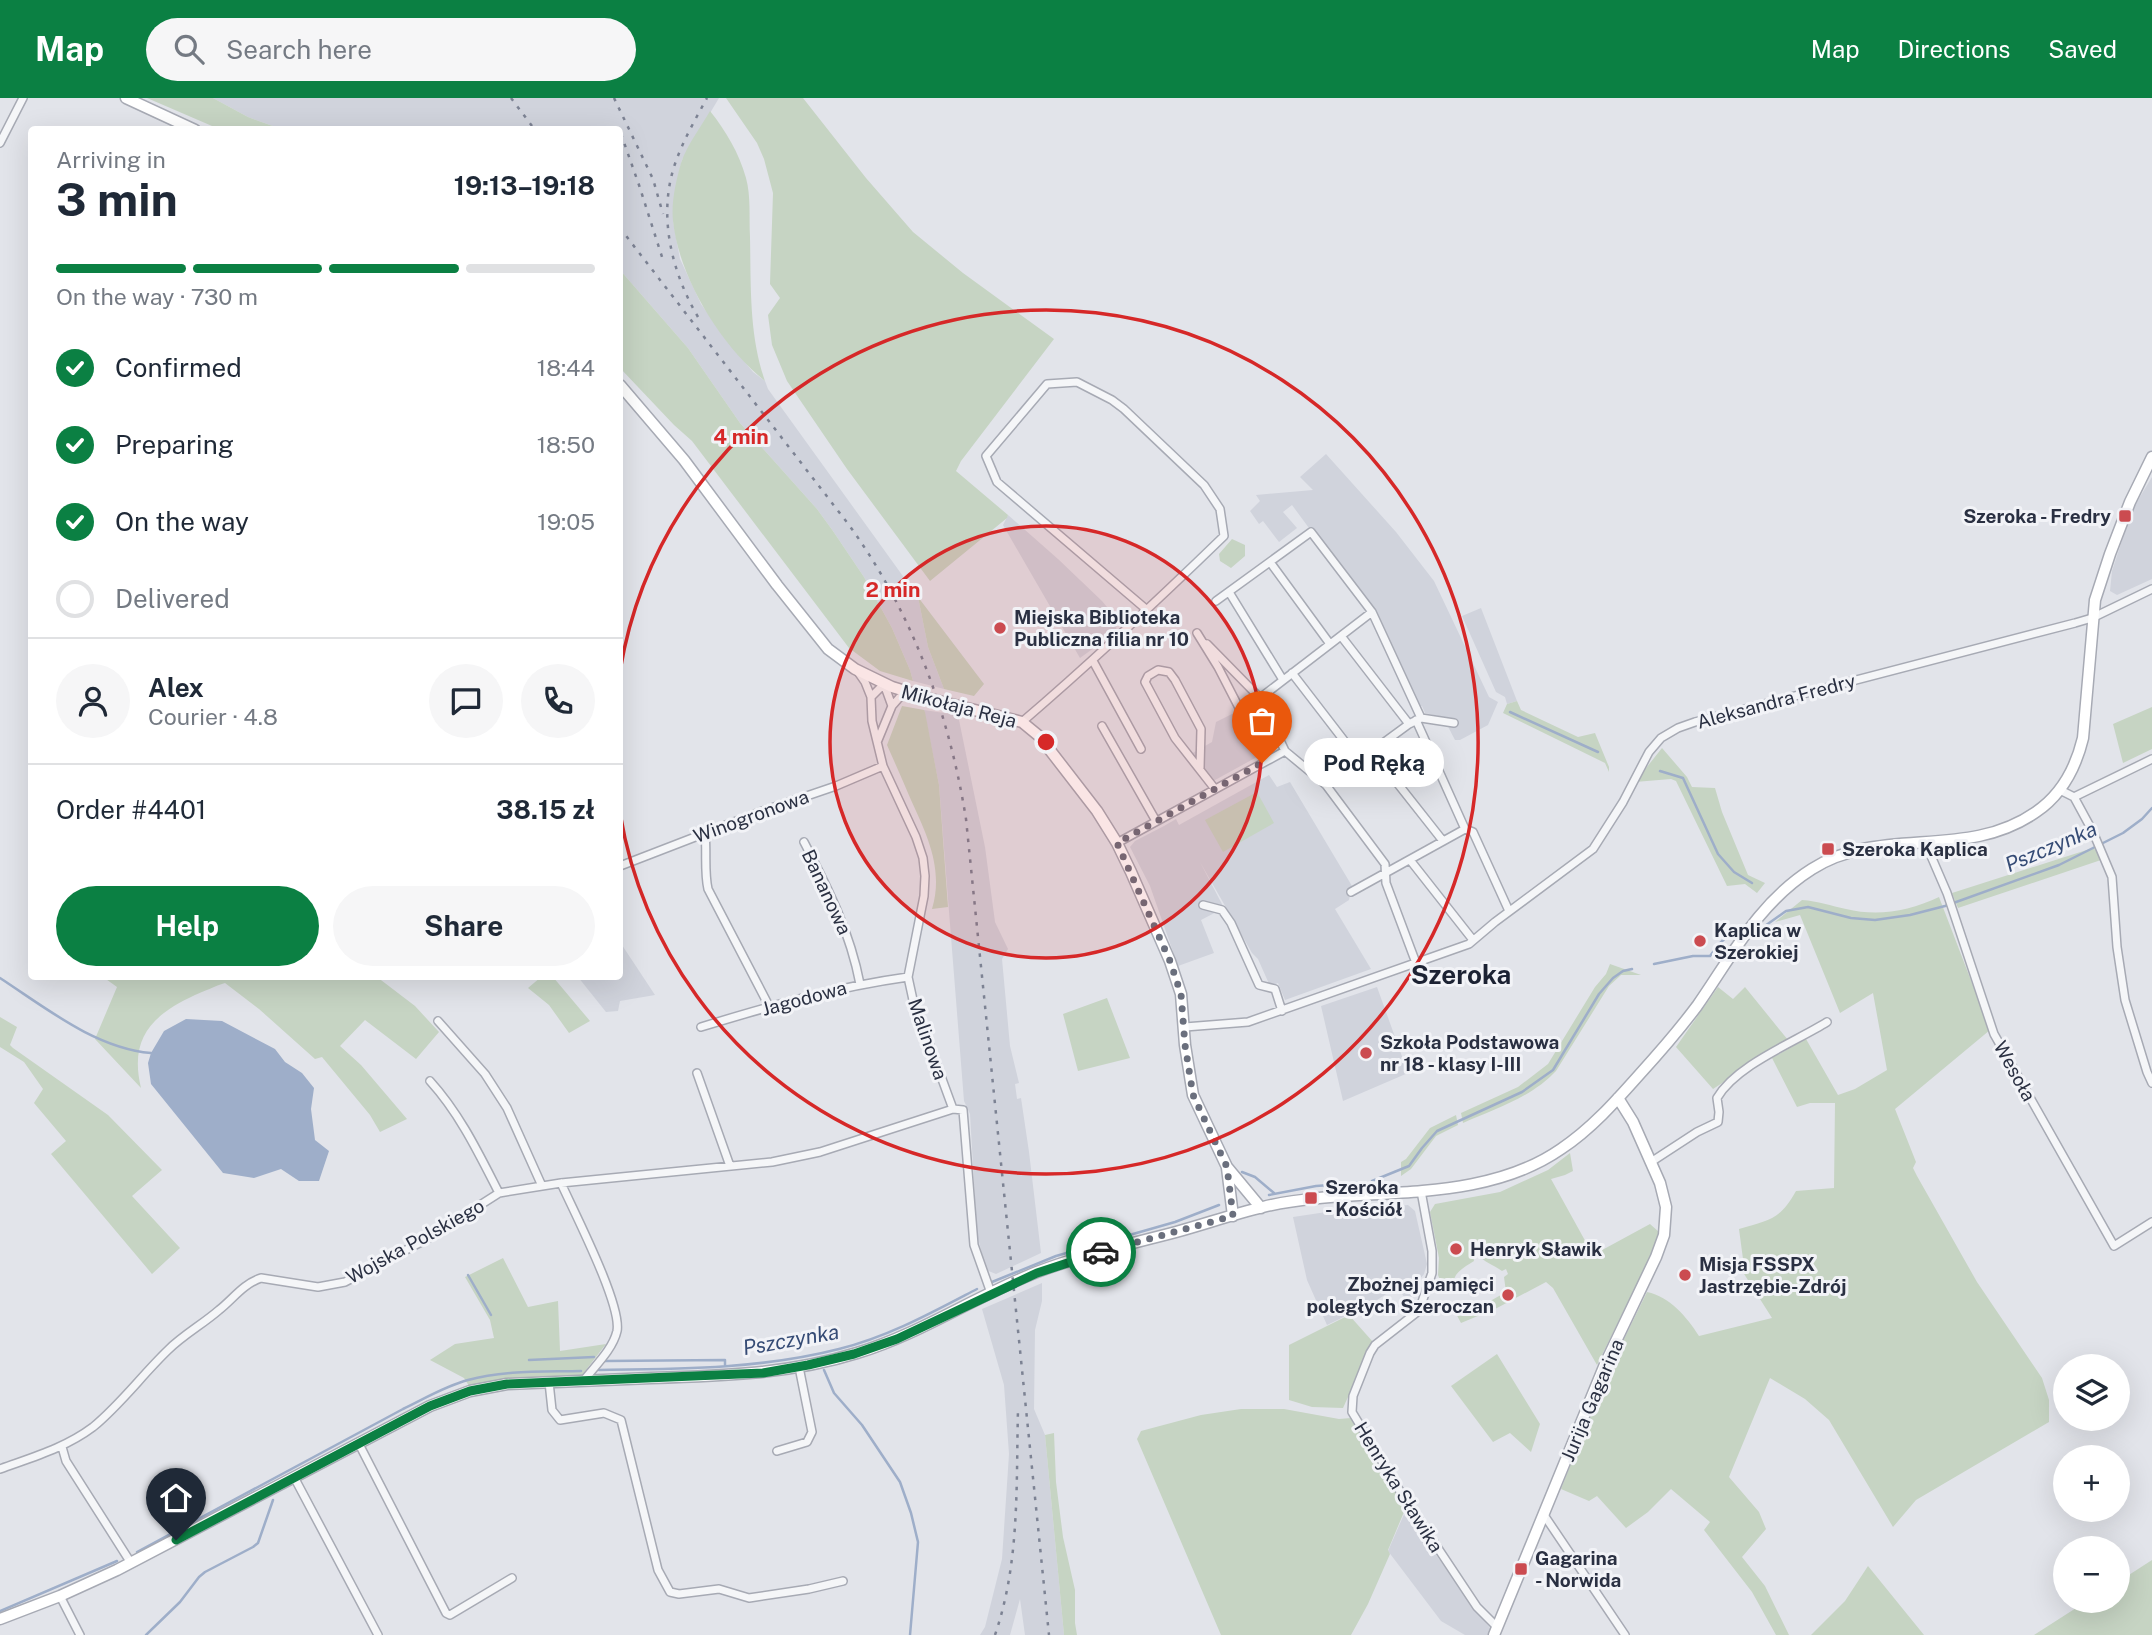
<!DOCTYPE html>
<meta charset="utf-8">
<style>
:root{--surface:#fff;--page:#f6f6f7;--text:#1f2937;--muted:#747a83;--line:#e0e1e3;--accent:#0b8043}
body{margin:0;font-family:"Public Sans",sans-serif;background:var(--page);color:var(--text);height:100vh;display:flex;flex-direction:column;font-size:26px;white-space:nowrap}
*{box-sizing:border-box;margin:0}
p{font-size:23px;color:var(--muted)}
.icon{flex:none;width:38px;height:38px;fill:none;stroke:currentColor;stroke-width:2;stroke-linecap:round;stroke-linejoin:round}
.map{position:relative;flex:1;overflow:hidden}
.drawer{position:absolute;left:28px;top:28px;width:595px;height:854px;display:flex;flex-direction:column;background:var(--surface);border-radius:7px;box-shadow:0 7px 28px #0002}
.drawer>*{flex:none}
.controls{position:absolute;left:2053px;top:1256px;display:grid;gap:14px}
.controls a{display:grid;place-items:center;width:77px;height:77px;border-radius:50%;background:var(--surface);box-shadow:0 7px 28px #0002;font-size:35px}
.pin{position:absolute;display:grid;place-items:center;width:60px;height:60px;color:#fff;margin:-72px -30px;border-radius:50% 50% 50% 0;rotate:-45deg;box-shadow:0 0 7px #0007}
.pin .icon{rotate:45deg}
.courier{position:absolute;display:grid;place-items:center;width:70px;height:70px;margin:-35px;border:5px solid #0b8043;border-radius:50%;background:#fff;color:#222;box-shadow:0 2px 9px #0007}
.bubble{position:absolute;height:49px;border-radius:24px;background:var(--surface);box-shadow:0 7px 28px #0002;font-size:23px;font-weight:700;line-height:49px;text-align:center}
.summary em{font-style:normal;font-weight:700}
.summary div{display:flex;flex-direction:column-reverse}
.summary{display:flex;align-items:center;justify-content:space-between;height:119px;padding:0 28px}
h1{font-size:46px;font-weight:700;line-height:52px}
.bar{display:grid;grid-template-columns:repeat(4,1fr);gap:10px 7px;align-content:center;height:84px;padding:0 28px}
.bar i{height:9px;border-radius:5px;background:var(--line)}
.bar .current{background:var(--accent)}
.bar p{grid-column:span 4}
.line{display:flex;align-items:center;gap:18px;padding:0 28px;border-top:2px solid var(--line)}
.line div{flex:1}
.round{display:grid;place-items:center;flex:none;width:74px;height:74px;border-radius:37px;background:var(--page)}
ol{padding:0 28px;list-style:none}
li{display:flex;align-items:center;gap:21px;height:77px}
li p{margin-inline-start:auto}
li .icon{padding:7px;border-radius:50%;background:var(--accent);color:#fff;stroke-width:4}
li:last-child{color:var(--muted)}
li i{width:38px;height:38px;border:4px solid var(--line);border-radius:50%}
.action{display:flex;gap:14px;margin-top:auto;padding:14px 28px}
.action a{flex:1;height:80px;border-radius:42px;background:var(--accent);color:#fff;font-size:28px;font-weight:700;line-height:80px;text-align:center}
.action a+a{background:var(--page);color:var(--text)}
header{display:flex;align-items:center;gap:42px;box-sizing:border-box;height:98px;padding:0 35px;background:var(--accent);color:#fff}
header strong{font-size:33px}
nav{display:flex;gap:38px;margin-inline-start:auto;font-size:24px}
.search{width:490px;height:63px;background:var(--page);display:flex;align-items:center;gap:18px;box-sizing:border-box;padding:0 24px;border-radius:38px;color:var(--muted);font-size:26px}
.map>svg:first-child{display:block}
</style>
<header>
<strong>Map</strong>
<div class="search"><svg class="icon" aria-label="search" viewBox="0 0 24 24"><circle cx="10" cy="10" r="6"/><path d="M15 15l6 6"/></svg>Search here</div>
<nav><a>Map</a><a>Directions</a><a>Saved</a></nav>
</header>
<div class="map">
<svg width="2152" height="1537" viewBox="0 0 2152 1537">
<rect width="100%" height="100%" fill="#e2e4ea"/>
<path fill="#d0d3dc" d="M213,0H719L682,62L676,88L673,123L680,161L701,206L729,245L753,274L765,283L768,291L918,499L928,549L944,591L913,583L910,572L892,530L864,479L833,433L817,411L740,325L688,250L620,172V32L281,31L248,19Z
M1326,356L1396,434L1434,483L1489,599L1498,604L1488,627L1460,642H1455L1443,619L1425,615L1422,608L1415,612L1379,525L1292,407L1283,414L1297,430L1279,444L1263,423L1259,426L1250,413L1260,403L1256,397L1313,392L1300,379Z
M2152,379V481L2117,497L2110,493L2112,473L2132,412Z
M1008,417L1058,461L1102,503L1117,521L1116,534L1080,560L1003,427Z
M1481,510L1517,603L1507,606L1505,599L1496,594L1462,518Z
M1248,608L1268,644L1266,654L1206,687L1189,657L1212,644L1216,624Z
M924,612L958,617L985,749L995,824L1008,851L1002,861L1010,948L1019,985L1015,986L1017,1001L1021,1000L1029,1054L1041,1155L996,1176L986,1172L977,1136L970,1016L964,1003L939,687Z
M1269,677L1277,689L1290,684L1352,788L1349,802L1335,811L1371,871L1285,902L1278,885L1270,888L1258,861L1252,855L1200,764L1224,810L1201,822L1214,855L1178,868L1150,788L1130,749L1135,743L1164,728L1176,721L1179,727Z
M620,844L655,897L620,903L618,913L606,914L578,879L620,878Z
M1377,889L1408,975L1343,1003L1321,908Z
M1408,1107L1415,1113L1427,1166L1424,1176L1413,1190L1410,1207L1397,1189L1371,1206L1327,1227L1307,1182L1293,1119L1333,1113Z
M1042,1185V1203L1035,1232L1034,1311L1045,1337L1064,1537H1025L1020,1501L1010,1537H980L985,1529L1002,1461L1009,1356L1004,1287L982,1211Z
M1405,1414L1478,1515L1491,1531L1488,1537H1465L1441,1523L1388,1453Z"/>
<path fill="#c6d4c3" d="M147,0H213L248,19L281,31H219Z
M726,0H803L866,80L913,134L963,175L1054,241L961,363L956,373L1008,417L1007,420L930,483L847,371L787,283L772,247L768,217L780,200L770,186L773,95L764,61L757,45Z
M710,13C726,33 739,55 746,80C751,98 749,119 750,139C751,188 749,237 765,283C721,248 679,180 673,123C671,104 676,83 681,65C687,47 701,29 710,13Z
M620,172L688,250L740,325L817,411L833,433L864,479L892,530L910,572L913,583L880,573L849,550L692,343L674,327L620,270Z
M1232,441L1245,447V458L1231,470L1220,463L1219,456Z
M918,499L984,586L974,598L944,591L928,549Z
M1517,603L1521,612L1578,639L1595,635L1609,669V674L1605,665L1503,615L1507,606Z
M902,608L924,612L925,614L939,687L948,809L932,811C944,771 927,737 911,702C903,683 895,665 887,647Z
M2152,609V651L2123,665L2113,626Z
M1662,650L1687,679L1692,689L1715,690L1722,714L1748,777L1765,785L1757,795L1745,786L1727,788L1676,683L1671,681L1635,684Z
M1257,694L1274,725L1223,754L1205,722Z
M2093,750L2097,753L2101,762L1958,810L1952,795Z
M1939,799L1990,932L1895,1011L1916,1064L1913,1070L1917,1078L1977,1184L2042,1280L2049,1302V1324L1916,1402L1893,1429L1829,1322L1805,1301L1770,1280L1729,1379L1759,1414L1766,1431L1742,1459L1765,1488L1789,1537H1776L1752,1494L1704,1432L1710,1424L1671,1391L1648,1414L1626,1430L1597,1398L1589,1403L1561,1391L1604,1282L1647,1194C1670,1199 1687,1219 1699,1238L1772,1220L1739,1168L1743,1161L1739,1131C1769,1122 1780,1122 1796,1093L1834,1090L1835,1005H1810L1797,1009L1772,960L1806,941L1838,997L1855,991L1887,972L1873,895L1840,915L1800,817L1775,824L1802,802C1818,803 1831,808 1846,811C1878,819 1909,813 1939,799Z
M1610,866L1641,877H1621L1609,888L1556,973C1532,999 1495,1011 1463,1025L1461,1015L1518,989L1548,966L1595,889L1606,876Z
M103,879H377L415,908L439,934L416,961L365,922L340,948L361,967L407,1021L380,1034L370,1017L322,959L315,961L259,911L225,885C215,888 205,893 195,897C152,917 129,940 141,990L95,941L117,889Z
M541,879H553L590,923L569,935L549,907L528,890Z
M1718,889L1733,901L1745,889L1788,942L1713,991L1676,949Z
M1107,900L1130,960L1078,973L1063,916Z
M0,919L17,929L10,947L13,950L108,1017L162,1072L132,1098L180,1150L152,1176L51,1056L66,1043L34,1005L43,991L24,964L0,949Z
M1456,1017L1458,1027L1436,1038L1411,1071L1401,1078V1064L1406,1061L1430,1030Z
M1570,1055L1573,1073L1565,1077L1551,1081L1593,1157L1650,1126L1659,1134L1655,1150L1597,1267L1553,1190L1546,1184L1497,1210L1461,1225L1454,1212L1471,1214L1506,1194L1504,1179L1508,1176L1506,1171L1502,1173C1493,1166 1484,1165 1478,1156L1473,1158L1474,1163C1468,1167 1460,1171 1456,1177C1453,1183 1453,1186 1448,1192H1444L1438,1177L1439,1160L1430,1114L1435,1106L1500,1094L1548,1072Z
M503,1160L528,1209L558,1203L560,1253L606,1246L582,1277L509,1281L469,1288L464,1280L430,1262L455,1246L494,1240L490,1222L465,1179Z
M1349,1217L1373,1244L1343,1310L1312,1309L1289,1302V1247Z
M1497,1256L1540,1326L1531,1354L1510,1335L1493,1344L1451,1288Z
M1241,1311H1284L1339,1321L1351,1320L1408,1411L1404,1414L1388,1452L1390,1456L1368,1506L1351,1537H1221L1137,1341L1141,1333L1201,1317Z
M1054,1335L1056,1384L1063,1439L1075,1492V1525L1077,1537H1064L1045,1337Z
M2152,1462V1537H2034L2087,1503H2118V1484Z
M1868,1468L1924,1537H1811L1845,1503Z"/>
<path fill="#9eaec9" d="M186,921L222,923L275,951L285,964L302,975L314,990L311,1011L315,1042L329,1053L319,1083H299L281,1071L254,1080L223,1075L151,986L148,965L151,955L164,933Z"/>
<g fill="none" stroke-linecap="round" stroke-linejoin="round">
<path stroke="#9eaec9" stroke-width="2.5" d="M1510,614L1598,654
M1660,673L1683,680L1718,756L1734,774L1752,785
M1755,835L1786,813L1808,809L1851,820L1875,822L1910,817L1945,808L2059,767L2123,735L2142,721L2152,710
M1654,866L1693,858H1710L1719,846L1736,830
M0,880C46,910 95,950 151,955
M1242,1074L1255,1079L1274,1095
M1372,1083L1409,1068L1422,1050L1437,1033L1522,994L1553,972L1599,896L1613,880L1623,873L1632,871
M1269,1097L1316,1088L1358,1085
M468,1177L491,1217
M992,1184L1056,1158L1175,1124L1219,1107
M529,1262L594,1259
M605,1263L725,1262V1268
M599,1272C680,1271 761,1271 839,1251C888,1239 933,1214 977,1191
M824,1272L834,1295L862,1327L900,1384L911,1415L918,1444L910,1537
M137,1454L403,1311C424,1301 445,1288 468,1282C504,1272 544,1274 581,1273
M0,1513L117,1463
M146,1537L180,1504L199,1479L205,1474L253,1449L258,1445L273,1402"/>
<defs>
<path id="street" d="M0,45L23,0
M1270,464L1330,546
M1229,494L1283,582
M1216,503L1311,434L1372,514
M1197,535L1218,569L1252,635L1274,630
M1341,538L1409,626
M1207,546L1260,600
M1093,563L1141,651
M858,574L865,584L871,599
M1292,575L1359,662
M892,608L899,600L909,595
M1416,622L1465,731L1473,734L1509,813
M1022,624C1092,564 1158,502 1224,438L1220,411L1204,387L1124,311L1112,302L1077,284L1047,286L986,358L997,384L1147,512
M1102,628L1156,723
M878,642L892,608L884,586L871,599L872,623L883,668L916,739L923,760L925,778L924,798L908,879L913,902L953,1011L963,1012L974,1147L991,1195
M1285,653L1260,600L1372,514L1421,620
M1372,653L1443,743
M1200,670L1201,631L1175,582L1169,574L1158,572L1148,578L1145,584L1175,640L1215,691
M1326,687L1385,766L1386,785L1416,865
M2060,692L2074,699L2152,661
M2074,699L2093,734L2112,779L2117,849L2125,902L2147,974L2152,985
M705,735C707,754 704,773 708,791L769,908
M804,744C828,790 850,834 860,886
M1925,744L1947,795L1994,936L2114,1148L2152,1124
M1117,745L1285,653L1326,687L1409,626L1421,620L1454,625
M1410,762L1473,842
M620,768L760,714L836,688L883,668
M1351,794L1465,731
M1203,807L1222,812L1231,825L1259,887L1275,891L1282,913
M438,923L485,976L507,1010L542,1088
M701,929C770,908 836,889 908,879
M1185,929L1248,924L1469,846L1495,824L1593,751L1623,704L1649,654L1661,640L1678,630L1695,624L2075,525L2092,520L2152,491
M697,975L730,1068
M430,983C460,1016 479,1056 499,1095
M1651,1064L1697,1034L1718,1024L1719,1014L1717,1000C1736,967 1795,944 1827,924
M561,1085C574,1114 622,1207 617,1233C613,1251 595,1268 584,1282
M1421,1093L1432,1153V1175L1422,1204L1416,1215L1375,1247L1370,1255L1353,1298L1352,1314L1398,1390L1477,1509L1497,1529
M549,1284L552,1312L560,1322L604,1315L621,1322L658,1472L670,1494L679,1496L719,1491L749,1500L809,1491L843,1483
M359,1346L446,1515L450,1517L512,1480
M62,1349L66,1363L131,1465
M777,1353L807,1344L812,1334L799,1269
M0,1371C33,1359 65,1350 93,1329C121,1306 142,1277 168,1252C183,1237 203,1226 219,1212C233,1201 243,1186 261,1180L318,1189L345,1184L427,1141L499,1095L561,1085L772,1064L820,1054L953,1011
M294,1379L378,1537
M1544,1417L1625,1537
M60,1498L80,1537"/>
<path id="secondary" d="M126,0L195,32
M620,287L684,362L777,487L828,551L855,571L892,589L931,601L1022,624L1039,638L1097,713L1117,745L1131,774L1170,863L1181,896L1185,947L1193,997L1227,1069L1261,1110
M1227,1070L1233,1118
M0,1521L60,1498L117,1472L430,1308L470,1293L507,1286C555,1284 603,1282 651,1280C721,1278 790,1276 857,1255C920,1236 976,1198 1037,1174C1082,1157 1130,1146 1176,1134C1205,1126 1234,1116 1263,1109C1358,1086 1476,1110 1561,1051C1591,1031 1615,1004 1639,977C1659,955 1679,932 1697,908C1732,858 1758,805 1812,771C1881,727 1966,763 2036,714C2061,697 2076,669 2083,640L2095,502L2110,456L2130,404L2152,359
M1494,1537L1606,1264L1656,1159L1664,1137L1666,1109L1660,1085L1633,1024L1618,1000"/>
</defs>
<use href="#street" stroke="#a7aab4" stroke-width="10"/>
<use href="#secondary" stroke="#a7aab4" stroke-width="13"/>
<use href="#street" stroke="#f5f6f8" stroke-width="7"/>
<use href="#secondary" stroke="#fff" stroke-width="10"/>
<path stroke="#7c8293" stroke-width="2.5" stroke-dasharray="3.5 7" stroke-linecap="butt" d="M511,0L535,32
M614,0L653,81L663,116
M621,36L639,87L663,162
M620,130L849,427C912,514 949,615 966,721L1049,1537
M698,219C671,173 657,115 676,63C684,41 696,20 707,0
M995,1537C1020,1464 1016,1388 1018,1312"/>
</g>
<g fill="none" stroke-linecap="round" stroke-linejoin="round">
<path stroke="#6a6f7d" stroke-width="7" stroke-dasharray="0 12.6" d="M1101,1154L1233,1118L1227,1069L1193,997L1185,947L1181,896L1170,863L1117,745L1262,665"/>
<path stroke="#0b8043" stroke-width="9" d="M176,1442L430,1308L470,1293L507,1286L763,1275L808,1267L854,1256L897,1241L1037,1175L1101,1154"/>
</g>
<circle cx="1046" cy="644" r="216" fill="#d62828" fill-opacity=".12"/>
<g fill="none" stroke="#d62828" stroke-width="3.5">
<circle cx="1046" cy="644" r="216"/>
<path d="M620 573A432 432 0 1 1 620 715"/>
</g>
<g fill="#cb4b50" stroke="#f2f3f7" stroke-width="2.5">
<rect x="2118" y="411" width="14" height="14" rx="3.5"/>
<circle cx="1000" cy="530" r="7"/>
<rect x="1821" y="744" width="14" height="14" rx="3.5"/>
<circle cx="1700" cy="843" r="7"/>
<circle cx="1366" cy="955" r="7"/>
<rect x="1304" y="1093" width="14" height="14" rx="3.5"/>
<circle cx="1456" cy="1151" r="7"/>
<circle cx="1685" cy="1177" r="7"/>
<circle cx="1508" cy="1197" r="7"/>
<rect x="1514" y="1464" width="14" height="14" rx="3.5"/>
</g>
<g text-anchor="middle" stroke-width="6" stroke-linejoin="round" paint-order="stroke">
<g font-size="19" font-weight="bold" fill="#2a3042" stroke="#f2f3f7" text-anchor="start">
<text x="2111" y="425" text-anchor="end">Szeroka - Fredry</text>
<text x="1014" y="526">Miejska Biblioteka<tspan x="1014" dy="22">Publiczna filia nr 10</tspan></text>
<text x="1842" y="758">Szeroka Kaplica</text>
<text x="1714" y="839">Kaplica w<tspan x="1714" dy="22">Szerokiej</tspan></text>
<text x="1380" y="951">Szkoła Podstawowa<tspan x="1380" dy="22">nr 18 - klasy I-III</tspan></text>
<text x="1325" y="1096">Szeroka<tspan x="1325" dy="22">- Kościół</tspan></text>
<text x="1470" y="1158">Henryk Sławik</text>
<text x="1699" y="1173">Misja FSSPX<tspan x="1699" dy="22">Jastrzębie-Zdrój</tspan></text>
<text x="1494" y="1193" text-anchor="end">Zbożnej pamięci<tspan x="1494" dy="22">poległych Szeroczan</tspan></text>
<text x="1535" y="1467">Gagarina<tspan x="1535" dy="22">- Norwida</tspan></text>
</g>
<g font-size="19" fill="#2a3042" stroke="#f2f3f7">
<text transform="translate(1776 603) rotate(-15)" y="7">Aleksandra Fredry</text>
<text transform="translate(959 608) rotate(15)" y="7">Mikołaja Reja</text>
<text transform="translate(751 718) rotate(-20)" y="7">Winogronowa</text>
<text transform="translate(827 794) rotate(65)" y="7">Bananowa</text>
<text transform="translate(804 900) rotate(-15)" y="7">Jagodowa</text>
<text transform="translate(928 941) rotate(71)" y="7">Malinowa</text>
<text transform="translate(2015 973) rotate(61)" y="7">Wesoła</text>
<text transform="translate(415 1143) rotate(-29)" y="7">Wojska Polskiego</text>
<text transform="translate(1592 1302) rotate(-67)" y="7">Jurija Gagarina</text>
<text transform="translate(1399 1389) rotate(58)" y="7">Henryka Sławika</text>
</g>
<g font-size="21" font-style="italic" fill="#354b75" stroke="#f2f3f7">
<text transform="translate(2051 749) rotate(-23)" y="7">Pszczynka</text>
<text transform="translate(791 1242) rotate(-10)" y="7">Pszczynka</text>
</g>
<g font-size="26" font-weight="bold" fill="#1c2233" stroke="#f2f3f7">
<text x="1461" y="886">Szeroka</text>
</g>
</g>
<circle cx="1046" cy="644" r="10" fill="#d62828" stroke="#f2f3f7" stroke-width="3.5"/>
<g font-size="21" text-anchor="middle" font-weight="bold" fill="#d62828" stroke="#f2f3f7" stroke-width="6" stroke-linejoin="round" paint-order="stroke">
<text x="741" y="346">4 min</text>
<text x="893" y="499">2 min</text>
</g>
</svg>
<div class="controls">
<a><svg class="icon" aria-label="layers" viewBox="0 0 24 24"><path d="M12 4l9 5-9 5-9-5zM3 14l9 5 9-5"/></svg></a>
<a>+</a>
<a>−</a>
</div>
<div class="pin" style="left:1262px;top:665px;background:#ea580c"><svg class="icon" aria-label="bag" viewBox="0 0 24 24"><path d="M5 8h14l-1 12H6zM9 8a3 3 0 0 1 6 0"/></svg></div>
<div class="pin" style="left:176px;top:1442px;background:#1f2937"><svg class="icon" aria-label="home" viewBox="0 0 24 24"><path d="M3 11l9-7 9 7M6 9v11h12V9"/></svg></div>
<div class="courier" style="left:1101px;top:1154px"><svg class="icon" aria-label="car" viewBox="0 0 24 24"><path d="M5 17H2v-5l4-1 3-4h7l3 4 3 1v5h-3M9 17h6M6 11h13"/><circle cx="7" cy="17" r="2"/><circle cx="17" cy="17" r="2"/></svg></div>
<div class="bubble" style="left:1304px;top:640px;width:140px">Pod Ręką</div>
<section class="drawer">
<div class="summary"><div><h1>3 min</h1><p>Arriving in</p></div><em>19:13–19:18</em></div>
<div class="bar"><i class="current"></i><i class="current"></i><i class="current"></i><i></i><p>On the way · 730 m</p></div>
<ol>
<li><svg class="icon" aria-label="check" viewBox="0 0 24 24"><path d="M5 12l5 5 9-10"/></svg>Confirmed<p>18:44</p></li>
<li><svg class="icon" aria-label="check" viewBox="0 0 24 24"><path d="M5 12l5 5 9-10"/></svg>Preparing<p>18:50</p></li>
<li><svg class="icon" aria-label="check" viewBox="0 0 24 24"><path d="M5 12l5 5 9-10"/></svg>On the way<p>19:05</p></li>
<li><i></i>Delivered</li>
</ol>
<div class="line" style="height:126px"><a class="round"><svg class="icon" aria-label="person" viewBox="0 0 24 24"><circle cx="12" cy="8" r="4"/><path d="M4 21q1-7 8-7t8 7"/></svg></a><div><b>Alex</b><p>Courier · 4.8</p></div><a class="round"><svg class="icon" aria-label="chat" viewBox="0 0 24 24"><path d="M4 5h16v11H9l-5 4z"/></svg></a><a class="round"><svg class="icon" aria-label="phone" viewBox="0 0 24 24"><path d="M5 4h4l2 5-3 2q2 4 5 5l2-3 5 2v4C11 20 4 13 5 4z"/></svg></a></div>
<div class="line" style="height:91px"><div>Order #4401</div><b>38.15 zł</b></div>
<div class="action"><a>Help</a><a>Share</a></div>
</section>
</div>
